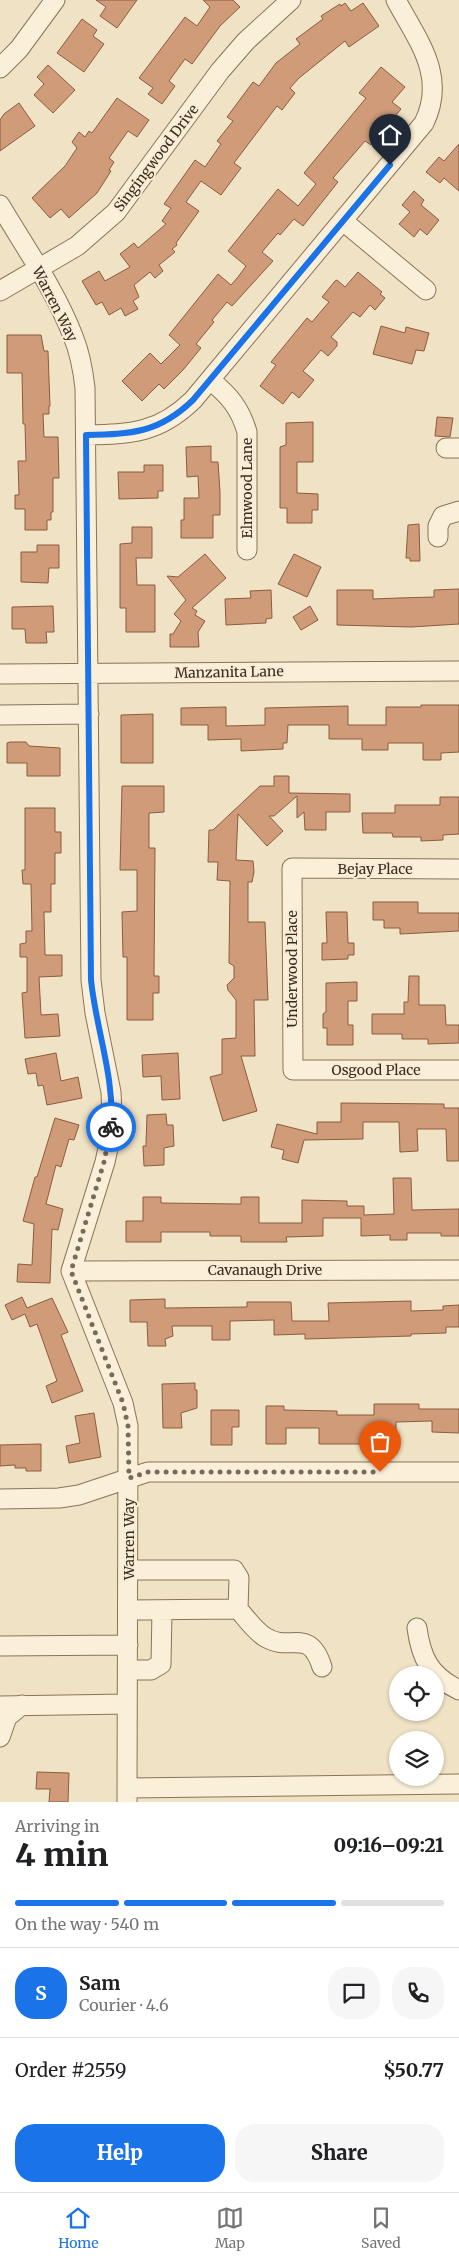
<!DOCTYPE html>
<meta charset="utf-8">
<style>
:root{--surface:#fff;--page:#f6f6f6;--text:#202124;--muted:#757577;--line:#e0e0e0;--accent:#1a73e8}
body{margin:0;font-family:Merriweather,serif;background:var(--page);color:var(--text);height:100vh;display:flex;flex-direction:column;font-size:19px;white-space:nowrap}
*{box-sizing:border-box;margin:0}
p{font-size:16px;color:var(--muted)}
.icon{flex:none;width:28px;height:28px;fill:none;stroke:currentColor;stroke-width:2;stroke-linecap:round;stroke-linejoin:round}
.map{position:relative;height:1802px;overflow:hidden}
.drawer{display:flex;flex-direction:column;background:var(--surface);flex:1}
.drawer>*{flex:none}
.buttons{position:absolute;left:389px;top:1666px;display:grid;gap:10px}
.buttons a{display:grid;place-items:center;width:55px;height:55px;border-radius:50%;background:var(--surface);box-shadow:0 1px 4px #0004;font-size:25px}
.pin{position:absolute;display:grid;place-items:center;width:42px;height:42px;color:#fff;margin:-51px -21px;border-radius:50% 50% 50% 0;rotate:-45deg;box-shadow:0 0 5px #0007}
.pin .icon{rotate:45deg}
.courier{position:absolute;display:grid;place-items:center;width:50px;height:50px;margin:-25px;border:4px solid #1a73e8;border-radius:50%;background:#fff;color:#222;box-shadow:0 1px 6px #0007}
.head em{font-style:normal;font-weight:800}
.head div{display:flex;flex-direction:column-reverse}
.head{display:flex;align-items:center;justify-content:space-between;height:85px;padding:0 15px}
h1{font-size:32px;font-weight:800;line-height:38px}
.bar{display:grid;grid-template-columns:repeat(4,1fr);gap:8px 5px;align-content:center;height:60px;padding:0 15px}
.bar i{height:6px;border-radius:4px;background:var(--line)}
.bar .current{background:var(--accent)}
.bar p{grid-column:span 4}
.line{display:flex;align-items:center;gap:12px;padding:0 15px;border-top:1px solid var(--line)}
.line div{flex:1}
.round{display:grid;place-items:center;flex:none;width:52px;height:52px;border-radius:20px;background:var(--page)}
.action{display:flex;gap:10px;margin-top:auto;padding:10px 15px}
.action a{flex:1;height:58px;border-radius:20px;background:var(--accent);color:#fff;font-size:20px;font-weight:800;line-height:58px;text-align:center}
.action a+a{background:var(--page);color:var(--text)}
.menu{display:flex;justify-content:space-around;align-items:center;height:70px;border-top:1px solid var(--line);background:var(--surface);font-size:14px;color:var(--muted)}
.menu a{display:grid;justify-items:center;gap:2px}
.menu .current{color:var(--accent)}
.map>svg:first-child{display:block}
</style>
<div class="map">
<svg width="459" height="1802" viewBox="0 0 459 1802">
<rect width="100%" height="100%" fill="#f0e2c4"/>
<path fill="#cf9b78" stroke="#8c5c3e" d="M96,0H137L117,28L100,16L106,7Z
M203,0H233L240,7L220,26L192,64L185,59L169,81L175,86L162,104L148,94L153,88L139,78L185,17L197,26L210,7Z
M345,3L351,11L363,3L379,26L349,47L345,41L299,78L290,88L295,93L282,110L277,106L234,163L241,168L221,195L201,181L186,202L199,211L176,243L177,245L172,249L175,252L159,265L163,271L155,278L150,272L134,285L139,297L133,301L138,309L125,316L121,308L109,315L102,302L96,305L82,281L99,271L105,281L130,267L120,254L134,243L138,248L166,224L162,221L171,208L164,204L195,160L205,167L221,144L217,141L233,121L227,117L253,82L259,86L276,63L300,44L296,39L323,19L321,16L340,4L341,6Z
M82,19L97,30L93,36L104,44L84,72L57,53Z
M48,65L75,90L53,113L34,95L44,84L37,77Z
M381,67L405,87L392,102L401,109L371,145L365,141L333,178L338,182L303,226L294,219L280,235L278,233L262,252L273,261L232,306L227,302L212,320L214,322L196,344L201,348L183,370L164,389L159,384L142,401L122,381L150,353L161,364L180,345L169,335L218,274L231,285L238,277L246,266L228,251L278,189L298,206L316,184L304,173L366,98L359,93Z
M117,98L149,120L137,137L128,131L109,158L114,162L109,170L111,171L97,193L69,218L61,209L50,218L32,198L65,166L77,148L72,142L79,132L85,137L89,131L92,133Z
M19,103L35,126L0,151V120L4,114Z
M459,144V191L444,178L440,183L426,172L439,157L444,161Z
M414,191L424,200L421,205L439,220L427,235L420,229L414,237L399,224L410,212L402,205Z
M358,272L382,292L380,294L385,298L375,310L370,305L360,317L353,312L331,337L337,342V346L328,356L321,350L303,371L314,380L299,398L292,392L283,404L260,386L276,365L271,362L307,318L312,322L329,302L322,297L335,281L337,280L345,287Z
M381,326L405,333L406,327L429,333L424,351L416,350L412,364L373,354Z
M7,335H41L44,351H48L50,406H49V414H43L44,437H58L59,478H53V512H51V520H47V530H25V509H15V495H19L18,461H26L25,424H23L22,373H7Z
M437,417L453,418L450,437L435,436Z
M313,422V462H297V493L318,494V510H312V523H287V508H280V447L286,445V423Z
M211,446V462H218L220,492V515H213V538H181V520H184V498H199L198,476L187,477L186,447Z
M144,465H163V491H158V498L119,499L118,472H144Z
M419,524L420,561H410V558H406L408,525Z
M132,527H152V558H136L137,585H155V632H126V608H120V544L132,543Z
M37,545H59V568H49L48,583L21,582V552H37Z
M205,554L226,578L192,608L197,611L195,615L205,621L198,632L199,647H170V634H173L181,621L174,614L186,600L167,576L178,577Z
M294,554L321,567L307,597L278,584Z
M459,589V624L411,627L337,625V590H373V599L399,598L434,597V590Z
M271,590L272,618L266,619V623L226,625L225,599L251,598L250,591Z
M53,606L54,632H46L47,643H26L25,629H12V607Z
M310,606L318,620L301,630L293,617Z
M421,705H459V752L441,753V760H423V743H388V750H362V739H329V725H288L287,743H283V749L241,751V739L208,740V725H181V708L226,707V726L265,725V708L348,706V725H386V707H421Z
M153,714V763H121V715Z
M10,742H26L29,746L60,748V776H27V763H7V743Z
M274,776H289V793L350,794V812H326V830H305L304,812L297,818V796L274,816H269L283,831L267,846L238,814L236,860L253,861L254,872L252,882H248V922H265L268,1000H254L255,1056H241L257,1111L223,1121L210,1077L222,1074V1039L236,1038V1000L228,990L227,985L234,978V966L229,963L230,881L217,880L218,862H208L209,830H213L260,786H274Z
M122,786H164V812L149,813V848H155L154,976H159V993H153V1020H127V957H123L122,912L137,911V870H120Z
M440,797H459V834L443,835V840L421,841V837H393L392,833H363L362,813H395V805H440Z
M25,808H55V832H61V853H55V884H51V912H44L45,955H62V976L39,977L41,1015L58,1014L60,1036L25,1038L22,993L27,992V957H20V944L26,943V931H32L31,884H23L22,870H25Z
M373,902H418V913H459V931L400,934V928H384V920H373Z
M326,912H347L348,943H354V955H348V959L322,960V943H327Z
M409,976H419V1005H445L446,1025H459V1043L428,1044V1039H402V1034H372V1014H404V1002H408Z
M357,982V1001H348V1025H353V1045H327V1028H323V1014L326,1012V983Z
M56,1053L61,1081L78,1077L82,1098L47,1105L43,1085L38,1086L36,1073L28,1074L25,1059Z
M178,1053L180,1099L162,1100L161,1076L143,1077L142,1055Z
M341,1103L444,1104V1108H459V1161H447L446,1129H417L418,1151L400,1152L399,1122H363V1139L304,1140L298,1163L282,1159L284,1150L271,1147L277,1124L317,1134V1122H341Z
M166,1114L167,1125H173L174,1146L164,1148V1165L144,1166L143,1146H146V1143L147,1115Z
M55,1118L79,1125L74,1140L69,1139L61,1167L56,1165L46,1204L63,1209L58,1230L52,1229L50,1283L17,1282L18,1264L32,1265L34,1224L23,1221L35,1177H37Z
M393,1178H411L412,1210L459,1209V1236H441V1233H407V1240H390V1235L361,1236V1218H323V1236L286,1237L287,1242H241V1236H210V1232H161V1242H126V1221H143V1197H161V1203L241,1204V1197H259V1223H302V1200L347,1201V1206H364V1215L394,1214Z
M22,1297L27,1308L52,1298L68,1332L61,1335L83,1391L52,1403L46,1386L57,1381L37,1324L30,1327L25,1314L12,1320L5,1305Z
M165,1299V1308L247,1307V1302H291L292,1321H329L328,1303L411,1301V1311L443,1310V1306L459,1305V1327H446V1333L411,1334V1336L305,1339V1334L274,1335V1320L230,1321V1340H212V1326H172L173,1336L165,1339L166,1346H148L147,1322H130V1300Z
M195,1383V1390H197V1408L181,1413L182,1428H163L162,1384Z
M374,1404H419V1409H459V1433L432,1432V1421L396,1422V1440H365V1444H319V1428H286V1444H266V1406H284V1410L337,1411V1415H374Z
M211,1410H239V1427H232V1445H211Z
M94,1413L101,1457L69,1463L66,1446L80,1443L75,1416Z
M41,1444V1471H26V1468H15V1465L0,1466V1445Z
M37,1772L69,1773L68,1802H49L50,1789H36Z"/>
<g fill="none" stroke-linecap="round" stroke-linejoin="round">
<defs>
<path id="minor" d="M0,68L19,49L55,0
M0,205C25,247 55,290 73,336C80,353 83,370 85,388L91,980L95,1013L111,1092L112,1115L110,1139L105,1162L71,1271L123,1403L128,1426L127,1802
M343,221L426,290
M0,291L77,246L116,212L220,71L246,41L291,0
M210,380C229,395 240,408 247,432V550
M86,435C132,434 159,433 193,400L424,123C447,76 418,41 396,0
M446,448H459
M438,537V526L443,516L459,511
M0,674L459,671
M0,715L89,714
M459,869L292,868L293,1070H459
M71,1271L459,1270
M0,1499L59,1498L79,1495L148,1472H459
M128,1570H234L239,1578L238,1609
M128,1610L238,1609C246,1618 255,1631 265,1637C290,1653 309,1626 322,1667
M417,1628C421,1658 430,1676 459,1690
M0,1646L128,1645
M128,1670H151L161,1664L162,1610
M0,1706L127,1704
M0,1737L7,1717L22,1705
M127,1788L459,1784"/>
</defs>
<use href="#minor" stroke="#8b7359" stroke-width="21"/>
<use href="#minor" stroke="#faefd8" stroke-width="19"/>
</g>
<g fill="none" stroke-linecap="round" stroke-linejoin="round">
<path stroke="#7a6b58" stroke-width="5" stroke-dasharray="0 9" d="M111,1127L104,1162L71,1271L123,1403L128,1426L129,1478L148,1472H380"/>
<path stroke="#1a73e8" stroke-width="6" d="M111,1127C115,1078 96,1029 91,980L86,435C132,434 159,433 193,400L390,165"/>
</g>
<g text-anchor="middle" stroke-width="4" stroke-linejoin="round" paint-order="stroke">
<g font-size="14" fill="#3b2b1e" stroke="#f7ecd4">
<text transform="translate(156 158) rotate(-53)" y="5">Singingwood Drive</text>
<text transform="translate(55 304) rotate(63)" y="5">Warren Way</text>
<text transform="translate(247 488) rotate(-90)" y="5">Elmwood Lane</text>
<text transform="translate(229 672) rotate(-1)" y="5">Manzanita Lane</text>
<text x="375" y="874">Bejay Place</text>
<text transform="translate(292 969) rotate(-90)" y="5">Underwood Place</text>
<text x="376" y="1075">Osgood Place</text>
<text x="265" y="1275">Cavanaugh Drive</text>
<text transform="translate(129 1539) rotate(-90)" y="5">Warren Way</text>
</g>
</g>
</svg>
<div class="buttons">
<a><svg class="icon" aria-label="locate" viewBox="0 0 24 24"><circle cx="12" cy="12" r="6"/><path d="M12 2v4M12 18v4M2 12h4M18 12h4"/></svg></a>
<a><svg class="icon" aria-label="layers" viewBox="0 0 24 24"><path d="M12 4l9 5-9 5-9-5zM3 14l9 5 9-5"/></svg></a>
</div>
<div class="pin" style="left:380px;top:1472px;background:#ea580c"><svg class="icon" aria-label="bag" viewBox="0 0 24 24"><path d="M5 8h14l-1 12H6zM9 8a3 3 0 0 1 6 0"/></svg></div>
<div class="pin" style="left:390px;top:165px;background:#1f2937"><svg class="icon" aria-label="home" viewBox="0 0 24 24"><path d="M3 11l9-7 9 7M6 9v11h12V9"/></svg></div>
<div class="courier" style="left:111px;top:1127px"><svg class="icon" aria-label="bike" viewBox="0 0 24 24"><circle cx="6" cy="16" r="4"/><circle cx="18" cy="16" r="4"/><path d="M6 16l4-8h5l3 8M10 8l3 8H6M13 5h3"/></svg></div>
</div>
<section class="drawer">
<div class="head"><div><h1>4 min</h1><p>Arriving in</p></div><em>09:16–09:21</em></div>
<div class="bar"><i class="current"></i><i class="current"></i><i class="current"></i><i></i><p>On the way · 540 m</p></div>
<div class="line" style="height:90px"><b class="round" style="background:var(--accent);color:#fff">S</b><div><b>Sam</b><p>Courier · 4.6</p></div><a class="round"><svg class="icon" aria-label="chat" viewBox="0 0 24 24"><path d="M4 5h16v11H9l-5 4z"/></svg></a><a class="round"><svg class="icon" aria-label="phone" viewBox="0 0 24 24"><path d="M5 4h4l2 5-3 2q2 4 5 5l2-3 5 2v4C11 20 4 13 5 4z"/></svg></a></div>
<div class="line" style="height:65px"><div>Order #2559</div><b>$50.77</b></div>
<div class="action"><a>Help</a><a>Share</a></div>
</section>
<nav class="menu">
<a class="current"><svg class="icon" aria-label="home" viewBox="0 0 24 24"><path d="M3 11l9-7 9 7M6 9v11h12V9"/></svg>Home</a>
<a><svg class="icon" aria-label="map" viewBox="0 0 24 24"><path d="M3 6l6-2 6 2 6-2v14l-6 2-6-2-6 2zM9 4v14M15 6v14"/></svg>Map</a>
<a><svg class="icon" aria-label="saved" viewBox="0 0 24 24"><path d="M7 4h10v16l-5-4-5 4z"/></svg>Saved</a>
</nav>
